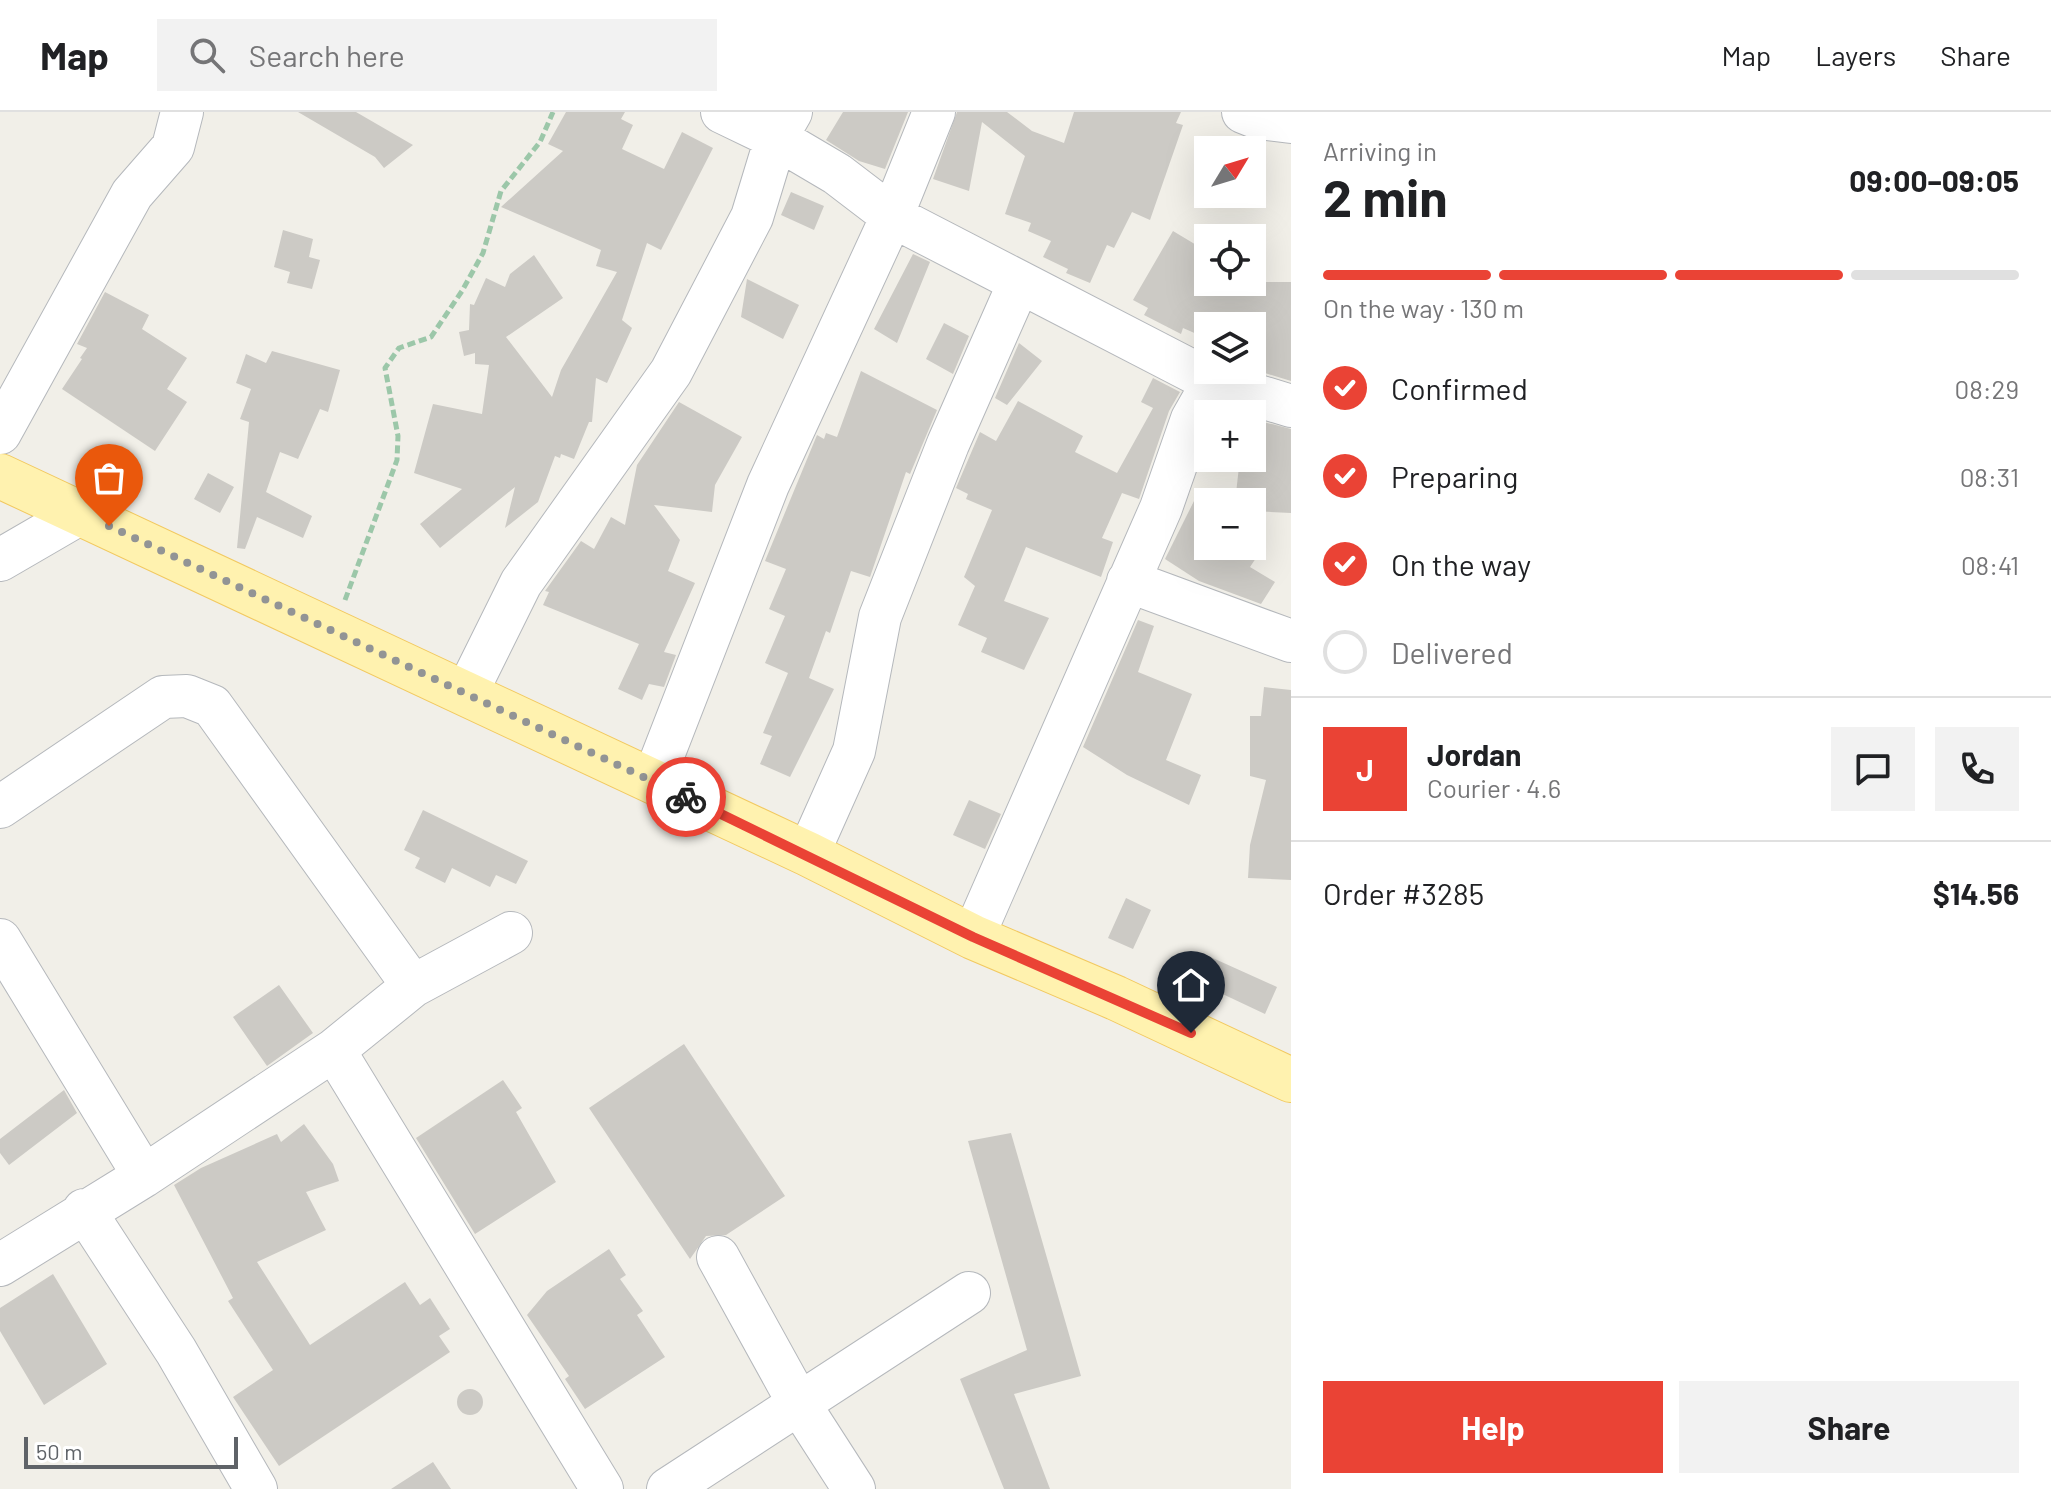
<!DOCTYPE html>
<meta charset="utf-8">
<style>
:root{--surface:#fff;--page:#f2f2f2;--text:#202124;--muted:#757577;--line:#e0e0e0;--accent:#ea4335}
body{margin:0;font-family:Barlow,sans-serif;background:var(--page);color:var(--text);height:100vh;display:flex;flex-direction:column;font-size:30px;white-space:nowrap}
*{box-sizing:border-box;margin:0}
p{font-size:26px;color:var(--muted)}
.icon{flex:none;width:44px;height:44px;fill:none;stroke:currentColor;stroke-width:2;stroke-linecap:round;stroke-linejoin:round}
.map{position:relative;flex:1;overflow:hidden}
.sheet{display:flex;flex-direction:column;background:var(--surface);width:760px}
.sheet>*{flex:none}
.needle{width:52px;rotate:52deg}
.tools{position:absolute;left:1194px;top:24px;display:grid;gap:16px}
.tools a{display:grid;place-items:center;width:72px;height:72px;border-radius:0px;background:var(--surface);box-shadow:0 8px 32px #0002;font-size:40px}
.scale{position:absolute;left:24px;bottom:20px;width:214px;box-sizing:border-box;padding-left:8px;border:4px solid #5f6368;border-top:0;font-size:22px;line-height:28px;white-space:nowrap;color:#5f6368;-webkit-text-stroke:6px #fff;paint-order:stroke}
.pin{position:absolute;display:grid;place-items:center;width:68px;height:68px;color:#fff;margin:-82px -34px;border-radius:50% 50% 50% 0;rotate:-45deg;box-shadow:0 0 8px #0007}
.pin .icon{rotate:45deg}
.courier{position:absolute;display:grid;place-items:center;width:80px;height:80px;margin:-40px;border:6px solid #ea4335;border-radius:50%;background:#fff;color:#222;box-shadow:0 2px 10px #0007}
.head em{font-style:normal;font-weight:700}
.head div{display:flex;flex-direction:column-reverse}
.head{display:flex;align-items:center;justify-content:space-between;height:136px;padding:0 32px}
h1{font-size:52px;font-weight:700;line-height:60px}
.bar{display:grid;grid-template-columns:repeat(4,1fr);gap:12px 8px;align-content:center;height:96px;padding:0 32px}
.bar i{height:10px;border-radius:6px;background:var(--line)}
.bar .current{background:var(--accent)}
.bar p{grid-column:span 4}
.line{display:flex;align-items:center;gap:20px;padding:0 32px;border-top:2px solid var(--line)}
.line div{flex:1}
.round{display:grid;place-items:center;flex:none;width:84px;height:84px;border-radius:0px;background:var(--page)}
ol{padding:0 32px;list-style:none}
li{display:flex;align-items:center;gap:24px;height:88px}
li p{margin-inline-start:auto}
li .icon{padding:8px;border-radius:50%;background:var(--accent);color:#fff;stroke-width:4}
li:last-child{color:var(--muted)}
li i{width:44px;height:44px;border:4px solid var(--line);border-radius:50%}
.cta{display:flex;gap:16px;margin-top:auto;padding:16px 32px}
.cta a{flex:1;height:92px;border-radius:0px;background:var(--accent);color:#fff;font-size:32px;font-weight:700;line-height:92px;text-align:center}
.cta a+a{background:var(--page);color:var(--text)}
header{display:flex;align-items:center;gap:48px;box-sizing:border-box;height:112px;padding:0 40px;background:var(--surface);border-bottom:2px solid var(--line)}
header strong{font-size:38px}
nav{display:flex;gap:44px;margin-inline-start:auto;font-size:28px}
.search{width:560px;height:72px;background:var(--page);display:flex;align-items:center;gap:20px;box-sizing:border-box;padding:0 28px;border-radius:0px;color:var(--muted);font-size:30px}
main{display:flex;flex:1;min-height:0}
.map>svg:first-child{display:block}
</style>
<header>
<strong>Map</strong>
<div class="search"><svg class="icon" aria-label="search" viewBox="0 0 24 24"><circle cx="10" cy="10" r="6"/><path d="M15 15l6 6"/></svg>Search here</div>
<nav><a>Map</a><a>Layers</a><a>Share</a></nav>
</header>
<main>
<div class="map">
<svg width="1291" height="1377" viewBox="0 0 1291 1377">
<rect width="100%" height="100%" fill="#f1efe8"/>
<path fill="#cccac5" d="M298,0H356L413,33L384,56L375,45Z
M566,0H625L621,7L633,13L622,37L664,57L682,20L713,36L661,138L647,131L622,208L632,216L607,271L596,266L592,310H589L574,347L561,342L560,346L555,344L538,390L505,416L515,375L440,436L420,412L462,377L414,361L433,292L482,302L489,253L475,252V241L464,244L459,220L469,218L470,192L474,193L486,166L505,175L510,162L534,143L563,186L506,225L552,285L561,258L617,160L596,154L601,138L501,95L563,39L548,32Z
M843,0H908L885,57L859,49L826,28Z
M957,0H1007L1032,19L1064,31L1074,0H1181L1176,11L1183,13L1150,108L1132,100L1114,136L1107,133L1090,171L1066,161L1068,157L1043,145L1051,129L1028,119L1031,111L1005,102L1025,44L982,10L969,79L933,67Z
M791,80L824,94L814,118L781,103Z
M283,118L313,127L309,145L320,148L312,177L287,171L290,160L274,155Z
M1173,119L1208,140V170H1291V269L1252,257V214H1208V227L1183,216L1181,222L1144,203L1148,196L1133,188Z
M913,142L930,150L897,231L874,217Z
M747,167L799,193L783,227L741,205Z
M105,180L149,203L142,217L187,246L167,277L187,290L155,339L62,277L82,247L80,246L87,236L77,232Z
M944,211L969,224L953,262L926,247Z
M1019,231L1042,249L1007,293L995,286Z
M272,239L340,258L328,300L320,297L298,347L280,340L266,380L312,404L303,426L257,405L245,437L237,436L249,310L240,307L251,277L236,271L246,242L266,251Z
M861,259L937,298L910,362L906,360L870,465L851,459L830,521L826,519L809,566L834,577L790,665L760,652L772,624L763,621L788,561L765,551L785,504L769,497L786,457L765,449L817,323L824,327L826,321L837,325Z
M1153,266L1180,280L1169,299L1139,387L1122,381L1102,426L1113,430L1101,465L1026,435L1004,489L1049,506L1024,558L981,540L987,526L958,513L975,474L964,465L992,398L966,387L968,382L956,376L980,320L996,329L1018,289L1083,324L1075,340L1117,361L1153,296L1141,290Z
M679,290L742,325L715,373L712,400L654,393L680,428L668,459L695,471L664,540L676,543L664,575L649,572L642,588L618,577L639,532L543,493L549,480L545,479L581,429L594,437L611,405L625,413L637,353Z
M1252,307L1291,317V401L1252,399V390H1235L1240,346H1252Z
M208,361L234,375L220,401L194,387Z
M1194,389L1208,398V434H1264L1250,455L1275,470L1261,492L1199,469L1165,447Z
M1138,508L1154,514L1138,560L1192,582L1166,648L1201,663L1189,693L1127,663L1083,635Z
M1264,575L1291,578V768L1248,766L1250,733L1266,668L1250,664V604H1261Z
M969,688L1001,702L985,737L953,723Z
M423,698L528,749L516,772L496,763L490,775L452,756L445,771L415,756L420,746L404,738Z
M1126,786L1151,798L1133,837L1108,826Z
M1206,843L1277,875L1265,902L1195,869Z
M279,873L313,921L267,954L233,905Z
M684,932L785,1084L726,1123L706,1124L690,1147L589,996Z
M503,968L522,996L516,1000L556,1070L475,1122L416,1026Z
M64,978L77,1001L9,1053L0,1041V1027Z
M304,1012L333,1052L339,1069L306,1080L326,1118L257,1150L310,1233L405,1170L420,1193L430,1186L450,1217L439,1224L450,1240L279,1354L233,1285L273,1258L228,1189L233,1186L174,1073L201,1056L277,1022L281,1030Z
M1011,1021L1081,1264L1014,1282L1050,1377H1004L960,1267L1027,1238L968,1029Z
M609,1137L626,1163L620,1167L643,1199L637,1203L665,1245L585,1297L565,1267L569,1264L527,1203L547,1179Z
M53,1162L107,1252L44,1293L0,1219V1196Z
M457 1290a13 13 0 1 1 26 0a13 13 0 1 1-26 0Z
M433,1350L451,1377H391Z"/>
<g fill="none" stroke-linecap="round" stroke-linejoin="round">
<defs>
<path id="minor" d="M722,0L776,26L837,62L892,104L1213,270
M1243,0L1258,6L1291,10
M0,321L132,82L173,35L182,0
M0,448L81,401
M1128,469L1291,529
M466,582L521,471L671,260L752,105L776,26L791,0
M653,669L768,373L892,104L934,0
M0,695L163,585L187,584L212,594L413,874
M808,742L854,639L880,505L948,332L1019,171
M973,825L1161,396L1192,307L1213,270L1291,294
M0,828L144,1064
M334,938L602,1377
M84,1098L176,1239L256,1377
M718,1145L798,1290L854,1377
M0,1153L144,1064L334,938L413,874L511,821
M668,1377L969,1181"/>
<path id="major" d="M0,364L808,742L973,825L1116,886L1291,968"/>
</defs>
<use href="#minor" stroke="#b5b8bc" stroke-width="44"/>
<use href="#major" stroke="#f2c960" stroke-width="46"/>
<path stroke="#9cc7a9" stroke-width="5" stroke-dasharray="8 4" stroke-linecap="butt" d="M345,488L397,348L398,324L385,256L399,236L431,225L462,179L483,141L501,79L540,30L553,0"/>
<use href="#minor" stroke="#fff" stroke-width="42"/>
<use href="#major" stroke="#fff2af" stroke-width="44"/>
</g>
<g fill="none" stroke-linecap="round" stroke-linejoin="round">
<path stroke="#929495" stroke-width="8" stroke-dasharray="0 14.4" d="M109,414L686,685"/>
<path stroke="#ea4335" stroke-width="10" d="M686,685L973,825L1191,921"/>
</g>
</svg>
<div class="tools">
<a><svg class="needle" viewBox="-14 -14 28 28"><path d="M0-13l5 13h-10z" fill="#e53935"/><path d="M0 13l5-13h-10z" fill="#757577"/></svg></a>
<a><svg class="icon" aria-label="locate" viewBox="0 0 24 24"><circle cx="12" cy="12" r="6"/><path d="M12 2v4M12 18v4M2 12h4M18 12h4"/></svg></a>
<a><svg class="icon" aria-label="layers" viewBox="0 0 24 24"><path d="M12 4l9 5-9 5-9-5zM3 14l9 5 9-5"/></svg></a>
<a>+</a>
<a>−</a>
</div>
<div class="scale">50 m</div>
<div class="pin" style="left:109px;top:414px;background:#ea580c"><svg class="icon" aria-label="bag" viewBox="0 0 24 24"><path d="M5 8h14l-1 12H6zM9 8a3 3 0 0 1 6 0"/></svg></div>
<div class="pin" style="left:1191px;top:921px;background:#1f2937"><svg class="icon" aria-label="home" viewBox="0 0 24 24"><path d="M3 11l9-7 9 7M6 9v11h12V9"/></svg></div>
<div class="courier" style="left:686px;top:685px"><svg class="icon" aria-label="bike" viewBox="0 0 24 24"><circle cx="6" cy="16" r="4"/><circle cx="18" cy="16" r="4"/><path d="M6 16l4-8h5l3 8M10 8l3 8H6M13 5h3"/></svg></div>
</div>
<section class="sheet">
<div class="head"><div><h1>2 min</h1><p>Arriving in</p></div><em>09:00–09:05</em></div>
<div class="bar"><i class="current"></i><i class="current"></i><i class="current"></i><i></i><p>On the way · 130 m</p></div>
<ol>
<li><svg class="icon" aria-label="check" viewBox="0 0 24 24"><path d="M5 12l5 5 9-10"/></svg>Confirmed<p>08:29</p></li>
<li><svg class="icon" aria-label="check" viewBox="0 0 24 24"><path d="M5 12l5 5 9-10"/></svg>Preparing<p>08:31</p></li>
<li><svg class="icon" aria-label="check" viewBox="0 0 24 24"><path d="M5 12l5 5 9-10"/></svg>On the way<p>08:41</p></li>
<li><i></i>Delivered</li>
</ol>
<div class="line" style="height:144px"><b class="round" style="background:var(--accent);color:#fff">J</b><div><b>Jordan</b><p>Courier · 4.6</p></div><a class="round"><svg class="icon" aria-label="chat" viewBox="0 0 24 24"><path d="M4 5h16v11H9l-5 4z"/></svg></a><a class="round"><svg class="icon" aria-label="phone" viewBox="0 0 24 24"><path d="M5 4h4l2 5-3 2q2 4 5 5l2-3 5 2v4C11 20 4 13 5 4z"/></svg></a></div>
<div class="line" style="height:104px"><div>Order #3285</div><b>$14.56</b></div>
<div class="cta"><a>Help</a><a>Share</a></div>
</section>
</main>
